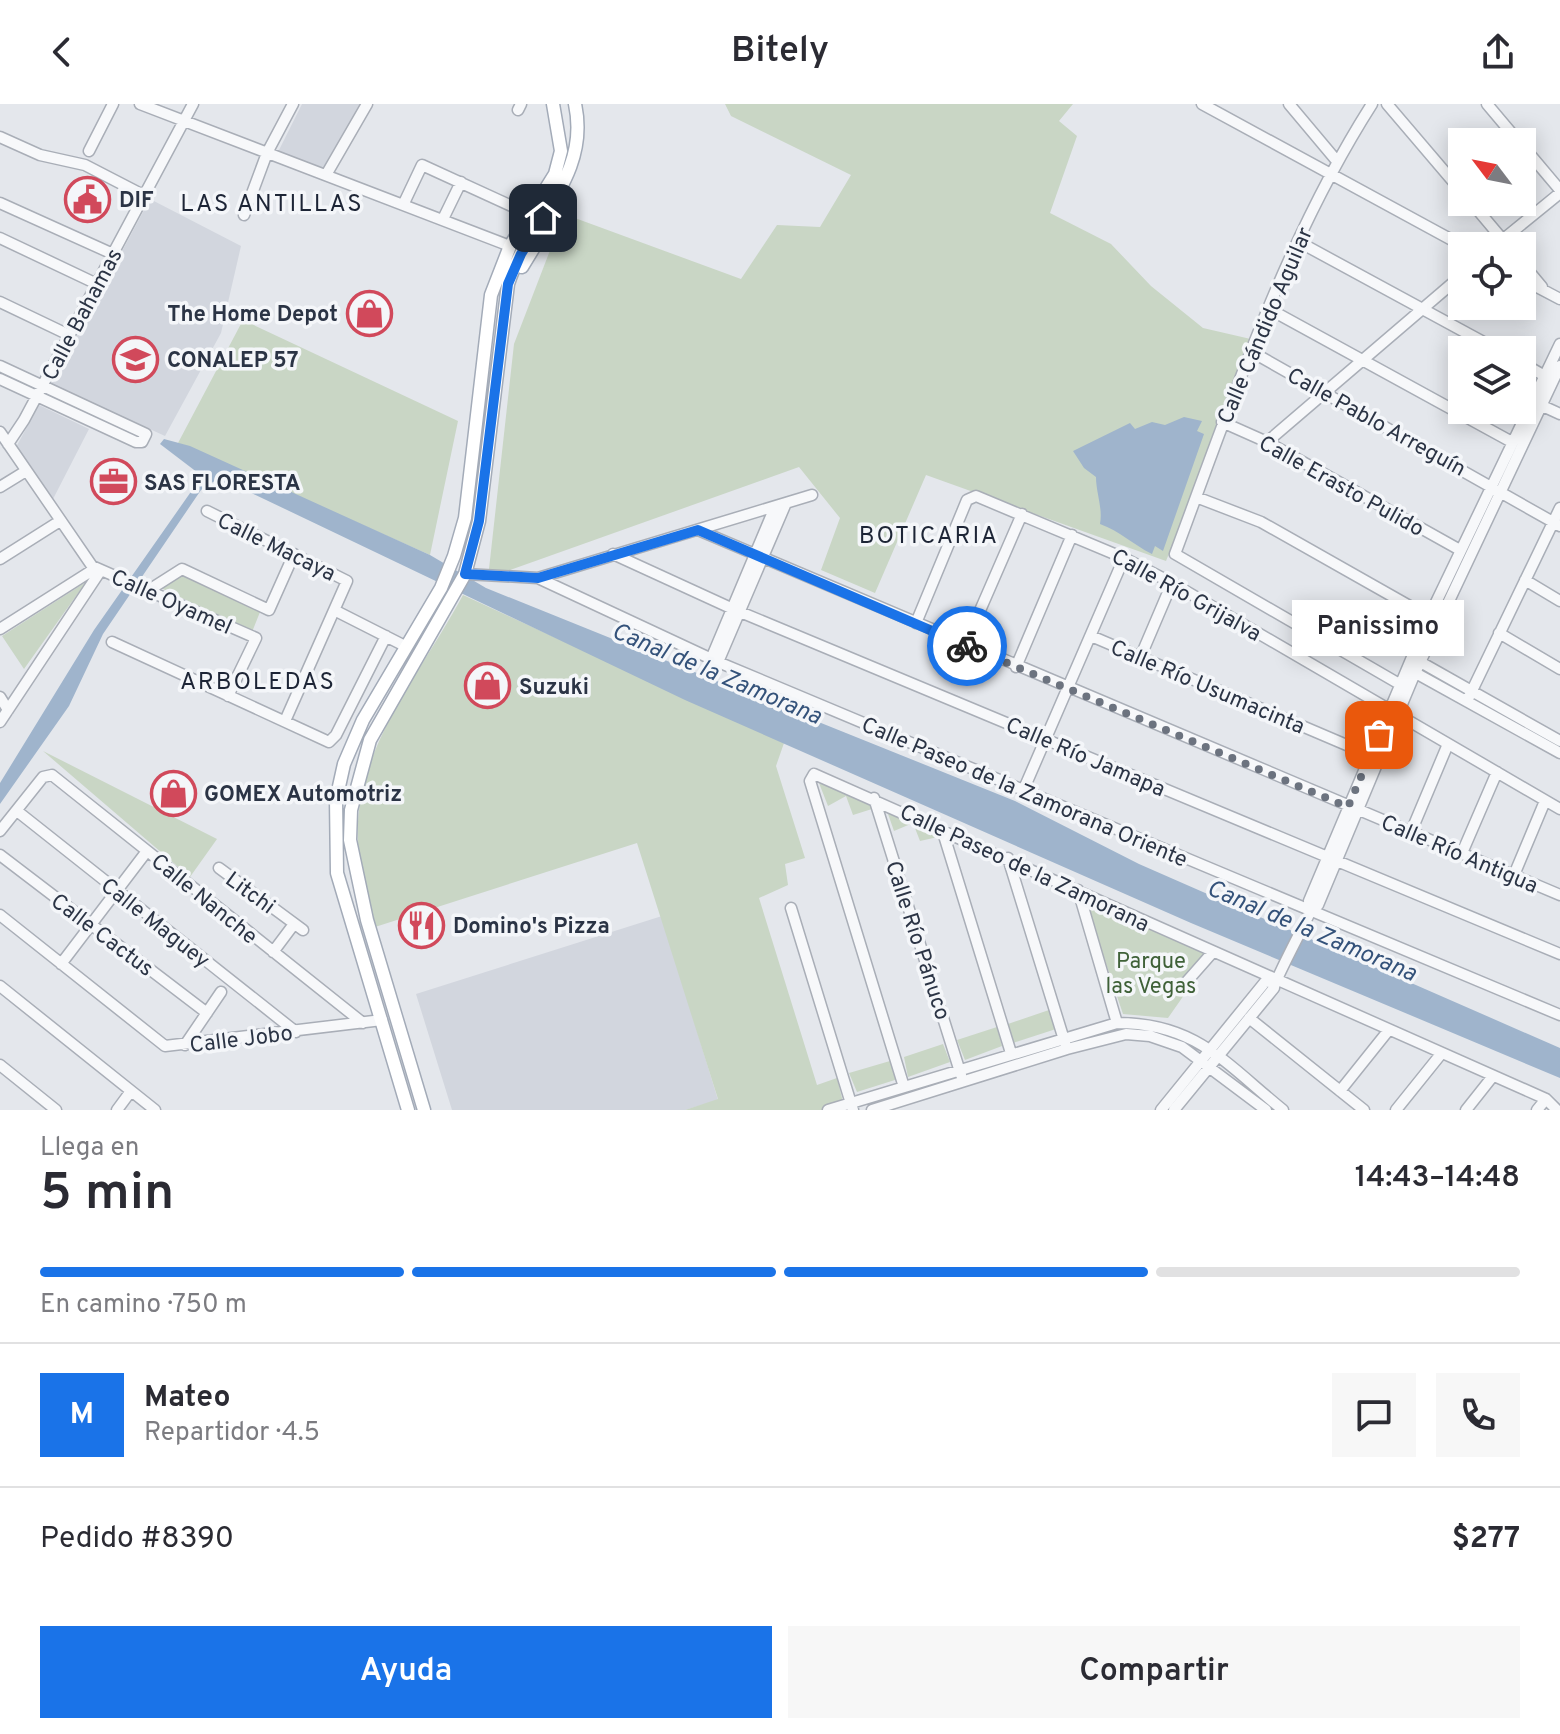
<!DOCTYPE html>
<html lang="es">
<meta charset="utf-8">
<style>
:root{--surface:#fff;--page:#f7f7f7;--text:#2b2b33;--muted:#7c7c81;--line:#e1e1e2;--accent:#1a73e8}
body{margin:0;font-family:Overpass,sans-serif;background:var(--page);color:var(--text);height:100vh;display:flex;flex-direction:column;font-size:30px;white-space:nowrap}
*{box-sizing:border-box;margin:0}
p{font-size:26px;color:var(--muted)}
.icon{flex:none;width:44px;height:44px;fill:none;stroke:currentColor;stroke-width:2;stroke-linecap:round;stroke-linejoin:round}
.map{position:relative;height:1006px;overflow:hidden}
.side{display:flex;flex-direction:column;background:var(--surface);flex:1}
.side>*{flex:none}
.needle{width:52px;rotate:302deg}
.buttons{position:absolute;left:1448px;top:24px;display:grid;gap:16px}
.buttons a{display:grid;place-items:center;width:88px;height:88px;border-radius:0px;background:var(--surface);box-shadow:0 4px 20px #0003;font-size:40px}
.pin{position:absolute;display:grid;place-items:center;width:68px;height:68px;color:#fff;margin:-34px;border-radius:16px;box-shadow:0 4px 12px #0006}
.courier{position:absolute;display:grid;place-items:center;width:80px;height:80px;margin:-40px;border:6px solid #1a73e8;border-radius:50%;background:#fff;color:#222;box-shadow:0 2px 10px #0007}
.bubble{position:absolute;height:56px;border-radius:0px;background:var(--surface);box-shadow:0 4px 20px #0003;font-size:26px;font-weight:600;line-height:56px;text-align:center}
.overview em{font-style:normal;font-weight:600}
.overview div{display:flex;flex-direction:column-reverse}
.overview{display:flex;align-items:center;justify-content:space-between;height:136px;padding:0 40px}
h1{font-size:52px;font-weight:600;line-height:60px}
.bar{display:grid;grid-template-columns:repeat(4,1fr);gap:12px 8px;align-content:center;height:96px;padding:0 40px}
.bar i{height:10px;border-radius:6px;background:var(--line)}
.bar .active{background:var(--accent)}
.bar p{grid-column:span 4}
.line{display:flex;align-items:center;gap:20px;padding:0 40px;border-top:2px solid var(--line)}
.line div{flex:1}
.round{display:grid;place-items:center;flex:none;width:84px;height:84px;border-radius:0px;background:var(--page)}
.action{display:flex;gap:16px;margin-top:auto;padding:16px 40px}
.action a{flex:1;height:92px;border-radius:0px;background:var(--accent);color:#fff;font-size:32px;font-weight:600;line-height:92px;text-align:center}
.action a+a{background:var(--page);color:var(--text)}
header{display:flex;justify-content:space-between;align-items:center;height:104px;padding:0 40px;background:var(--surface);font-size:36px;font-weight:600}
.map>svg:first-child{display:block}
</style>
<header><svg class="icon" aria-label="back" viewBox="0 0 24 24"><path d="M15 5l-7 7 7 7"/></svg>Bitely<svg class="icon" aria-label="share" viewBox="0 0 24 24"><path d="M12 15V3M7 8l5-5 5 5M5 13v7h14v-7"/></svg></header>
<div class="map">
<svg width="1560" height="1006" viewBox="0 0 1560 1006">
<rect width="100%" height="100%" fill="#e4e7ec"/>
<path fill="#d2d6de" d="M302,0H365L324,65L278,48Z
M150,95L241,142L221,229L165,332L51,280Z
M39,301L89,325L52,397L15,345Z
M662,812L718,996L685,1006H452L416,890Z"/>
<path fill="#c9d6c5" d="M725,0H1073L1059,17L1077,32L1050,109L1111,140L1151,182L1203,224L1255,236L1166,457L926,371L875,489L821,466L840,414L799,363L488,474L514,240L564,110L741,175L777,121L820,123L851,71L731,12Z
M243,216L458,317L430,451L178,339Z
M183,468L260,508L252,528L161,484Z
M86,478L24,565L2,532Z
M463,491L784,639L776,662L805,754L785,760L788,781L759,794L817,981L837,974L845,1006H685L718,995L637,739L375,823C370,799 361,774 359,750C347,652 420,572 463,491Z
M43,647L217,735L190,773Z
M819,679L870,700L872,705L853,711L846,692L828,702Z
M887,707L937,728L938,733L920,737L913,719L894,727Z
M1084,794L1212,851L1168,914L1123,910Z
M1049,906L1056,925L1013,939L1008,920Z
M997,923L1002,942L965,956L957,936Z
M943,940L950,958L908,973L904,953Z
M890,957L898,975L857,988L849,969Z"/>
<path fill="#9fb4cc" d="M1184,313L1202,317L1197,327L1204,330L1163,447L1155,442L1152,450C1132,440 1120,427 1100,420C1103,404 1096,389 1096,373L1084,364L1073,347L1130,319L1135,325L1152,318L1165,321Z
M164,335L190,342L430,451L486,484L1015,697L1139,760L1560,944V974L1191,819L685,596L241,384L216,376L201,386L103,530L69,602L0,700V679L94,526L202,372L160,340Z"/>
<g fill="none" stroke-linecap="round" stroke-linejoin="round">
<defs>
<path id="minor" d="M140,0L510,142
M1202,0L1463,142
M1289,0L1336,56
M1372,0C1284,138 1232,297 1175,450L1408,585
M1387,0L1462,88
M1487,0L1519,38
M518,6L521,0
M0,33L40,51L85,61L145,92
M1522,41L1560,86
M89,47L113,0
M326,71L367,0
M1471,98L1508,142
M0,99L113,150
M404,99L422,61L529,110
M244,111L267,49L293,0
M443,115L461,78
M0,134L97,180
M1299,138L1498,246
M1495,142L1560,89
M1522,159L1542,183
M1522,175L1560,195
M0,198L69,231
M1269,205L1510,337
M1252,248L1560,422
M1522,259L1543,271
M0,262L146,330L142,338H136L0,275
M1536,299L1560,310
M1222,318L1267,338L1460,446
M0,328L92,462L256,534L228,592
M1267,338L1462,171
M8,340L24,316L193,0
M0,383L26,367
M1196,393L1261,418L1429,513
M207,407L347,477L285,617
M698,426L1560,791
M613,450L733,505L1560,850
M0,455L60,417
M465,470L538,474L812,391
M538,474L718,558L1560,911
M1525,476L1560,497
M149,486L182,465L269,506L294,450
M336,507L405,542
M916,519L967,396L976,392L1124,454L1172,479L1560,705
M0,525L96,464
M1499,529L1560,565
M1091,532L1370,651
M112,538L329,638L336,631L386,532
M965,541L1022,410
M1140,554L1172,479
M711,555L775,403
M1415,555L1560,637
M718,558L786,399
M1016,563L1072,431
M1412,567L1560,649
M0,593L8,606
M1467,597L1560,404
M0,618L101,466
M1023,687L1124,454
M874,694L961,971
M17,707L296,928
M942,725L1011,949
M0,727L43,673L52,671L363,919
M1411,728L1448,640
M1462,749L1497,668
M0,751L207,909
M1008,754L1065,939
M219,764L303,826
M1514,771L1545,697
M1078,786L1117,919
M791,804L853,1006
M1311,806L1309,797L1429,513L1560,240
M0,811L165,942L382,916
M273,848L294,820
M61,860L147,747
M0,882L155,1006
M1182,883L1212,849
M1249,914L1364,1006
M185,941L221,888
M0,961L56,1006
M904,983L810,677L814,670L1546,995L1557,1006
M1340,987L1388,927
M117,1006L131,987
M828,1006L1117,919C1196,919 1225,959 1283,1006
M872,1006L1067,945L1126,930L1150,932L1182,943L1266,1006
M1161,1006L1265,878L1274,877
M1174,1006L1274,884C1274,877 1305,820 1311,806L1318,801L1415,569L1560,262
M1396,1006L1441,950
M1466,1006L1493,972
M1537,1006L1546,995"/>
<path id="major" d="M522,163L550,117
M408,1006L337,769L336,696L344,660L363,616L441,484L454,452L465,414L491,191L510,142L555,70L561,47L553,0
M424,1006L367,816L350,736L351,706L370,636L465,470L479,417L508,180C528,116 591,74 575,0"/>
</defs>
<use href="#minor" stroke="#a9aeb7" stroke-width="13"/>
<use href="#major" stroke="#a3abb8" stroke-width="15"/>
<use href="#minor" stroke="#f7f8fa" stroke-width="10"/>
<use href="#major" stroke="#fff" stroke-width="12"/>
</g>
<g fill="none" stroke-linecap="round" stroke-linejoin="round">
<path stroke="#6c737f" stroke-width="8" stroke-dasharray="0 14.4" d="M967,542L1348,703L1379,631"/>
<path stroke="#1a73e8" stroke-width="10" d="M543,114L521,150L508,180L479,417L465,470L538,474L698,426L967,542"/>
</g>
<defs>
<symbol id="civic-ring" viewBox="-11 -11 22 22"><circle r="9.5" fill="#f4f6f9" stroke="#d1495b" stroke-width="1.5"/><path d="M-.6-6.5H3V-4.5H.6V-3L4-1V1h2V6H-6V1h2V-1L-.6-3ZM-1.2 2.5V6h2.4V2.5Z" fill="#d1495b"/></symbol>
<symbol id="shop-ring" viewBox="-11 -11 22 22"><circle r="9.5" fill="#f4f6f9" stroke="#d1495b" stroke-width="1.5"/><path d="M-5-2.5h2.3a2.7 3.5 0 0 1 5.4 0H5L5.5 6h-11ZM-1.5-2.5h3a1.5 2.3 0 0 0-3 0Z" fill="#d1495b"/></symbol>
<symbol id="school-ring" viewBox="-11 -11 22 22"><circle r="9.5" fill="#f4f6f9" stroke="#d1495b" stroke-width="1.5"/><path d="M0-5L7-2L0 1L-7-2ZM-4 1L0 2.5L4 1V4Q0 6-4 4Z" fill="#d1495b"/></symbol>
<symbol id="office-ring" viewBox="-11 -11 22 22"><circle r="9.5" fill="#f4f6f9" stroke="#d1495b" stroke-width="1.5"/><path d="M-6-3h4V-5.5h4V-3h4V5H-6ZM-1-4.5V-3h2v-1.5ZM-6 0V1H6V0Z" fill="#d1495b"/></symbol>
<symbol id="restaurant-ring" viewBox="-11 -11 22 22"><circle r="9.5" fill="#f4f6f9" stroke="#d1495b" stroke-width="1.5"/><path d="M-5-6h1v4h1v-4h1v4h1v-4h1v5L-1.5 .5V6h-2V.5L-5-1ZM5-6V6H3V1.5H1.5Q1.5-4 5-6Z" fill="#d1495b"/></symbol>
</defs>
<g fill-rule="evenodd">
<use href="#civic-ring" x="62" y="70" width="51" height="51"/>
<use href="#shop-ring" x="344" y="184" width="51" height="51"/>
<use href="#school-ring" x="110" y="230" width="51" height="51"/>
<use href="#office-ring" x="88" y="352" width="51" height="51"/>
<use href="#shop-ring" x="462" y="556" width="51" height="51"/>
<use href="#shop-ring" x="148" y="664" width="51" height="51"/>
<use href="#restaurant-ring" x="396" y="796" width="51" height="51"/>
</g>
<g text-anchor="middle" stroke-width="7" stroke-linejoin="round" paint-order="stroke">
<g font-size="22" font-weight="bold" fill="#2b3445" stroke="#f4f6f9" text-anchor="start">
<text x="119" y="103">DIF</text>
<text x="338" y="217" text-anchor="end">The Home Depot</text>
<text x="167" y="263">CONALEP 57</text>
<text x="144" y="386">SAS FLORESTA</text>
<text x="519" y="590">Suzuki</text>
<text x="204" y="697">GOMEX Automotriz</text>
<text x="453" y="829">Domino's Pizza</text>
</g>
<g font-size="22" fill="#2b3445" stroke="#f4f6f9">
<text transform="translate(81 210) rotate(-62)" y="8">Calle Bahamas</text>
<text transform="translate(1264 221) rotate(-67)" y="8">Calle Cándido Aguilar</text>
<text transform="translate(1377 317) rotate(29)" y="8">Calle Pablo Arreguín</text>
<text transform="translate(1342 381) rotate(29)" y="8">Calle Erasto Pulido</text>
<text transform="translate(277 442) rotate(26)" y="8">Calle Macaya</text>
<text transform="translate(1187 490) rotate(29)" y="8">Calle Río Grijalva</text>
<text transform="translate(172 497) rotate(24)" y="8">Calle Oyamel</text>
<text transform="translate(1208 582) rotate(23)" y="8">Calle Río Usumacinta</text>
<text transform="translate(1086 652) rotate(23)" y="8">Calle Río Jamapa</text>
<text transform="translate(1025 687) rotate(23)" y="8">Calle Paseo de la Zamorana Oriente</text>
<text transform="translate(1460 749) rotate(23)" y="8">Calle Río Antigua</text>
<text transform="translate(1025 763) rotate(25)" y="8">Calle Paseo de la Zamorana</text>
<text transform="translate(251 788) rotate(36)" y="8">Litchi</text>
<text transform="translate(205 794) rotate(39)" y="8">Calle Nanche</text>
<text transform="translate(156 818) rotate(38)" y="8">Calle Maguey</text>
<text transform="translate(103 830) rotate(37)" y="8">Calle Cactus</text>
<text transform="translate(919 836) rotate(72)" y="8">Calle Río Pánuco</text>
<text transform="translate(241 934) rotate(-7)" y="8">Calle Jobo</text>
</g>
<g font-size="22" fill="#3f6138" stroke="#f4f6f9">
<text x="1151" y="864">Parque<tspan x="1151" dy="25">las Vegas</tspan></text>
</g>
<g font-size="24" letter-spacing="2" fill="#1d2536" stroke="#f4f6f9">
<text x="272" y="107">LAS ANTILLAS</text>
<text x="929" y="439">BOTICARIA</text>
<text x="258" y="585">ARBOLEDAS</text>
</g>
<g font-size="24" font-style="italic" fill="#34527a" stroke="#f4f6f9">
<text transform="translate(717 569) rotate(23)" y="8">Canal de la Zamorana</text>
<text transform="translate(1312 826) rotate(23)" y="8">Canal de la Zamorana</text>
</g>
</g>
</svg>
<div class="buttons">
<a><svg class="needle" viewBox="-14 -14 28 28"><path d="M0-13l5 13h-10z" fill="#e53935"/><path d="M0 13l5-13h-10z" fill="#7c7c81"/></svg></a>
<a><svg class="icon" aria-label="locate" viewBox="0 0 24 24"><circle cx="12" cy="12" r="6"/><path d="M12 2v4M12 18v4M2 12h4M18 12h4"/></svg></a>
<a><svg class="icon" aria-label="layers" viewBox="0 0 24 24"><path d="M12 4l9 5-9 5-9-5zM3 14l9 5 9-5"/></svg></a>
</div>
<div class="pin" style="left:1379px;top:631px;background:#ea580c"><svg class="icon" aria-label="bag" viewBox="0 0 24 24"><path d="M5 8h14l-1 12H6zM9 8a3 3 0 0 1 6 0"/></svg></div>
<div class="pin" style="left:543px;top:114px;background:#1f2937"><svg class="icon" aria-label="home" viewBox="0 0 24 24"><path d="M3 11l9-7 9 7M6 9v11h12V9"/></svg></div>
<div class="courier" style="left:967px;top:542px"><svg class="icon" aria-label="bike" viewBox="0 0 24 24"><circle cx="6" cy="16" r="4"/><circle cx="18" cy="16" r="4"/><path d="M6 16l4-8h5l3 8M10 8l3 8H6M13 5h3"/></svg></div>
<div class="bubble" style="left:1292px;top:496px;width:172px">Panissimo</div>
</div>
<section class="side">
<div class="overview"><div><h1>5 min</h1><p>Llega en</p></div><em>14:43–14:48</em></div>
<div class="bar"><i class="active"></i><i class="active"></i><i class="active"></i><i></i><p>En camino · 750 m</p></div>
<div class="line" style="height:144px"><b class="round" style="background:var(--accent);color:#fff">M</b><div><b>Mateo</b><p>Repartidor · 4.5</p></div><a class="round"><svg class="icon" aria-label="chat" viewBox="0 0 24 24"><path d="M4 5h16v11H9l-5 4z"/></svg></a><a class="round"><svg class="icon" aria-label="phone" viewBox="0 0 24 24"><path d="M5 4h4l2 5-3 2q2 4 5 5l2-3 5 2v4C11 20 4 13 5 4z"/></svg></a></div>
<div class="line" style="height:104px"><div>Pedido #8390</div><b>$277</b></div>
<div class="action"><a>Ayuda</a><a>Compartir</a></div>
</section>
